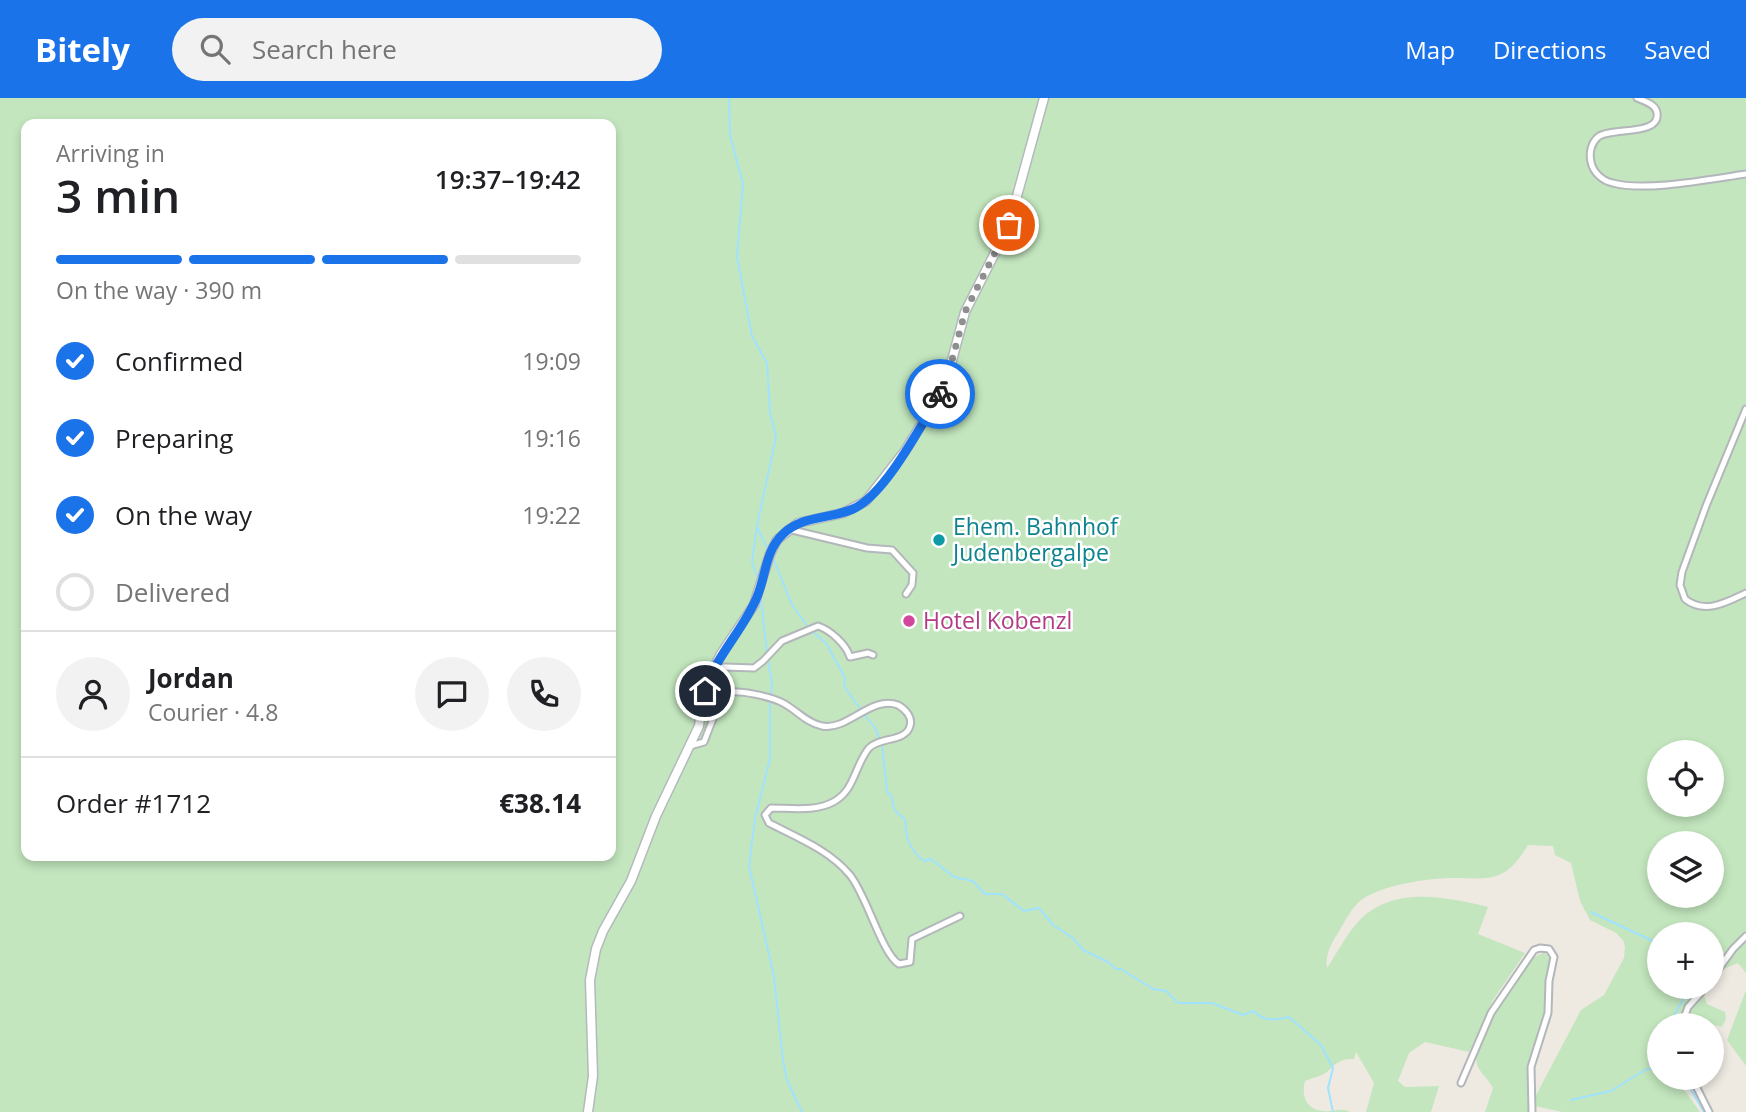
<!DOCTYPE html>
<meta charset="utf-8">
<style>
:root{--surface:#fff;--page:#f2f2f2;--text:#202124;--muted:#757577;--line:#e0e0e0;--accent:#1a73e8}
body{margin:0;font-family:"Open Sans",sans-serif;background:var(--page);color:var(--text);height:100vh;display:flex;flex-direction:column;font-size:26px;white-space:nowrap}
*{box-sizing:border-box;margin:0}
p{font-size:23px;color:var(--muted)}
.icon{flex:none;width:38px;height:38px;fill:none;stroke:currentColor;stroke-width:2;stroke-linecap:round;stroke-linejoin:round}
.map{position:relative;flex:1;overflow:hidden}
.drawer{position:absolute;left:21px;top:21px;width:595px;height:742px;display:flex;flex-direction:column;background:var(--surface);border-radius:14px;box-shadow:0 4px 10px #0003}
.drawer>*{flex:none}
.controls{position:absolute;left:1647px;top:642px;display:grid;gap:14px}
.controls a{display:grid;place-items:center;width:77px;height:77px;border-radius:50%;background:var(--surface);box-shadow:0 4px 10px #0003;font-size:35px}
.pin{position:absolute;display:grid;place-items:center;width:60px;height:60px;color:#fff;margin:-30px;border:4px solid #fff;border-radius:50%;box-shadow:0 2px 7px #0007}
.courier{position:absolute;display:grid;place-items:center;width:70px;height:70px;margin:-35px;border:5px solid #1a73e8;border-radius:50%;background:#fff;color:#222;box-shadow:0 2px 9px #0007}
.headline em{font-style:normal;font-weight:600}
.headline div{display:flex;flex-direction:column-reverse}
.headline{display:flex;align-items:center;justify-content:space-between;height:119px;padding:0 35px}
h1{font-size:46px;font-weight:600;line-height:52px}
.bar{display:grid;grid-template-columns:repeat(4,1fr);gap:10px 7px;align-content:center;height:84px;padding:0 35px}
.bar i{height:9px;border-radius:5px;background:var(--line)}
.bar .active{background:var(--accent)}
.bar p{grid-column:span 4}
.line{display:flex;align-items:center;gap:18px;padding:0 35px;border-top:2px solid var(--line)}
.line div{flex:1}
.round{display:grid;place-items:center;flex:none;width:74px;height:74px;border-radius:37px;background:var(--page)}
ol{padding:0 35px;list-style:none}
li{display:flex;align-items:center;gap:21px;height:77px}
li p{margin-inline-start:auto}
li .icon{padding:7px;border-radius:50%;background:var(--accent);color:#fff;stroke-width:4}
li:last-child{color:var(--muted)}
li i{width:38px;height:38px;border:4px solid var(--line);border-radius:50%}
header{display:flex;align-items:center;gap:42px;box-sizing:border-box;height:98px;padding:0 35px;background:var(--accent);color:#fff}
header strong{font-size:33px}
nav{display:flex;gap:38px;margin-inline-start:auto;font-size:24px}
.search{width:490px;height:63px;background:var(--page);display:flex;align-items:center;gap:18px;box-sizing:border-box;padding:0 24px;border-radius:38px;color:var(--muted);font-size:26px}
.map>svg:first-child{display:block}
</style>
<header>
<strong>Bitely</strong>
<div class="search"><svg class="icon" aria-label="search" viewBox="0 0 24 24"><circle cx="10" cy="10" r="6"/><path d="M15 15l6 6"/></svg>Search here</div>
<nav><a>Map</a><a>Directions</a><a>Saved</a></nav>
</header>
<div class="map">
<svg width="1746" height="1014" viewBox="0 0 1746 1014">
<rect width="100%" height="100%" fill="#eeeae2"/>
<path fill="#c3e6be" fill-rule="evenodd" d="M0,0H1746V875L1738,865L1714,875L1712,879V836H1659V889H1704L1702,892L1707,906L1725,914L1726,921L1722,929L1706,925L1704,927L1659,928V980H1672L1686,994L1700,1014H1562L1535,1008L1534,1001L1581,912L1604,897L1624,860L1625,849L1623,842L1616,835L1590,822L1580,803L1571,765L1555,757L1553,748L1528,747C1522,757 1513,770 1503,775C1489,783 1469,780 1454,780C1429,780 1380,787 1360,803C1352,810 1346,821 1341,830C1333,843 1325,854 1327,870C1337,855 1346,837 1358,824C1392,787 1446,799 1488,809L1478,836L1525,855L1493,902L1469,954L1425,944L1409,955L1398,983L1405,989L1439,988L1431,1014H1366L1374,985L1356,954L1354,961C1340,961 1338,964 1328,973C1323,978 1312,980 1305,983C1301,997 1306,1012 1323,1013C1334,1014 1340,1009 1351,1014H0ZM26,26H611V758H26ZM1659,654H1712V707H1659ZM1659,746H1712V798H1659Z
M1545,854L1550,862L1545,885L1544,920L1528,967V1014H1485L1493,990C1487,978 1473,971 1477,957L1497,912L1513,891L1518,878L1530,861Z
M1746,892V968L1727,942Z"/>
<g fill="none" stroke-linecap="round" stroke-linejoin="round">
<path stroke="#a1e2ff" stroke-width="2" d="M729,0L730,37L743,86L737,159L752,238L767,265L770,314L776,339L757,428L752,464L758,480
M757,429L768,452
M773,460L792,507L808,529
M761,500L767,557
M812,533L826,545L845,580L844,588L861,612
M768,562L772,586L771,598
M770,604V661L755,720L749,768L774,879L783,962L787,982L802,1014
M864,616L875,630L880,641
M882,646L887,694L892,699C893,711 895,715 905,721C906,740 908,750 924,763L931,761L954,779L973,783L985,796H1002L1024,813L1039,810L1053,827L1073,840L1083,852L1108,864L1116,871H1121L1153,891L1166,893L1178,905H1212L1243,917L1254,913C1263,924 1276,922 1289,919L1321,947L1333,970L1328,990L1333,1014
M1591,814L1659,846
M1668,928L1690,889
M1684,980L1704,1014
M1571,1002L1611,993L1645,972L1659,969"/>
<defs>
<path id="street" d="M1637,0C1644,3 1656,6 1657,15C1661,38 1611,29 1598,39C1591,45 1589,55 1591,64C1593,74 1602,83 1613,85C1645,94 1711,81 1746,76
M1746,311L1706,408L1682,474L1680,487L1685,501C1705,517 1727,504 1746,495
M788,431L867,450L892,452L913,475L912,487L906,496
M713,571L725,569L754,570L763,563L782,543L818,528C830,532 846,546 850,559L868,555L873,557
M690,648L704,644L719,605L729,594C743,593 768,598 781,604C796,611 806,625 822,628C848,633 871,597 898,607C905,611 913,619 910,628C906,644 879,639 869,650C855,667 855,691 835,703C817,714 791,710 771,710L765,717L769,725C798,740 829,752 850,777C867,798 882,856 899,866L910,864L912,841L960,818
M1712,880L1733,851L1746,838
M1681,928L1688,909L1706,889
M1692,980L1709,1014
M1461,985L1491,915L1534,852L1540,850L1549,851L1554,859L1549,883L1548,915L1531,969L1532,1014"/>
<path id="secondary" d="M588,1014L593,978L590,882L596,851L603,833L631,783L656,718L699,628L703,599L710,578L721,556L754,507L770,456L777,442L798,425L843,415L866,403L905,353L940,296L951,266L965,214L1009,127L1044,0"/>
</defs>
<use href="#street" stroke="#b3b6ba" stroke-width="9"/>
<use href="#secondary" stroke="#b4b9bd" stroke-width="11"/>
<use href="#street" stroke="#fff" stroke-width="5"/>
<use href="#secondary" stroke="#fff" stroke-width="8"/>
</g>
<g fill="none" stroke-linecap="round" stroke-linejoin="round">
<path stroke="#8e9090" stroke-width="7" stroke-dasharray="0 12.6" d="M940,296L951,266L965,214L1009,127"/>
<path stroke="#1a73e8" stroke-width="9" d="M705,593C716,557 743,533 757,499C766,478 765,453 783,436C803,417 830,421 853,411C886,396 921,327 940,296"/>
</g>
<circle fill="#0f9aa8" stroke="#fff" stroke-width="2.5" cx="939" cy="442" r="7"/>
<circle fill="#d1479c" stroke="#fff" stroke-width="2.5" cx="909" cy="523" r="7"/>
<g text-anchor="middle" stroke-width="5" stroke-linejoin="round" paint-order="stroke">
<g font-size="23" fill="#0d838f" stroke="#fff" text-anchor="start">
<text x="953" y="437">Ehem. Bahnhof<tspan x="953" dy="26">Judenbergalpe</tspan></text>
</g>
<g font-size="23" fill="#b23c85" stroke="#fff" text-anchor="start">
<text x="923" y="531">Hotel Kobenzl</text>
</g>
</g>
</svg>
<div class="controls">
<a><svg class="icon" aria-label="locate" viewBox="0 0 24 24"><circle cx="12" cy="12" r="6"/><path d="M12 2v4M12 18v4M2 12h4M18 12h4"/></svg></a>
<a><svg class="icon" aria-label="layers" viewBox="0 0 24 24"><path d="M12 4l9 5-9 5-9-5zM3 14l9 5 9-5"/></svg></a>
<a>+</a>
<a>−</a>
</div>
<div class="pin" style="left:1009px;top:127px;background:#ea580c"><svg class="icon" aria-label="bag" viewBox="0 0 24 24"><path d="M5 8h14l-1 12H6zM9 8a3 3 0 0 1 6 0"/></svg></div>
<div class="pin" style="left:705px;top:593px;background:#1f2937"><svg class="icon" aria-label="home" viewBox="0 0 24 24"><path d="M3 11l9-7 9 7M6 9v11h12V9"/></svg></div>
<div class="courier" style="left:940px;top:296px"><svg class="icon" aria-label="bike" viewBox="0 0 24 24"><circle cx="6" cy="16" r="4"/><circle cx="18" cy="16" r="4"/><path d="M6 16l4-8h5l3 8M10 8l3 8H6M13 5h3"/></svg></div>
<section class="drawer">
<div class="headline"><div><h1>3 min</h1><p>Arriving in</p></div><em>19:37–19:42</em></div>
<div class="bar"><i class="active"></i><i class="active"></i><i class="active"></i><i></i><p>On the way · 390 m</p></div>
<ol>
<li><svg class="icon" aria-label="check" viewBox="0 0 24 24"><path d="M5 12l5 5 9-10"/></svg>Confirmed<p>19:09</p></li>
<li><svg class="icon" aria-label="check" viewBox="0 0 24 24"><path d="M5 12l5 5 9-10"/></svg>Preparing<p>19:16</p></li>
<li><svg class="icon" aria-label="check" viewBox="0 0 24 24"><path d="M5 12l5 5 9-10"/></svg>On the way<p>19:22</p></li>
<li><i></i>Delivered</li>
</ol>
<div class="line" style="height:126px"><a class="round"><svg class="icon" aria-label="person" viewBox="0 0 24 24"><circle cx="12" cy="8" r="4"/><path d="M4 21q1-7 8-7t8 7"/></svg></a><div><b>Jordan</b><p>Courier · 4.8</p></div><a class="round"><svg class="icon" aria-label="chat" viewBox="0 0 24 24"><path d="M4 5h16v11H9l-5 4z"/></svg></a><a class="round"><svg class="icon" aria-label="phone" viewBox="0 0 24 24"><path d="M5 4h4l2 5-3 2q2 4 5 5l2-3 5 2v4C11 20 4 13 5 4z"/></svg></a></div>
<div class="line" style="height:91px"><div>Order #1712</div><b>€38.14</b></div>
</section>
</div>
